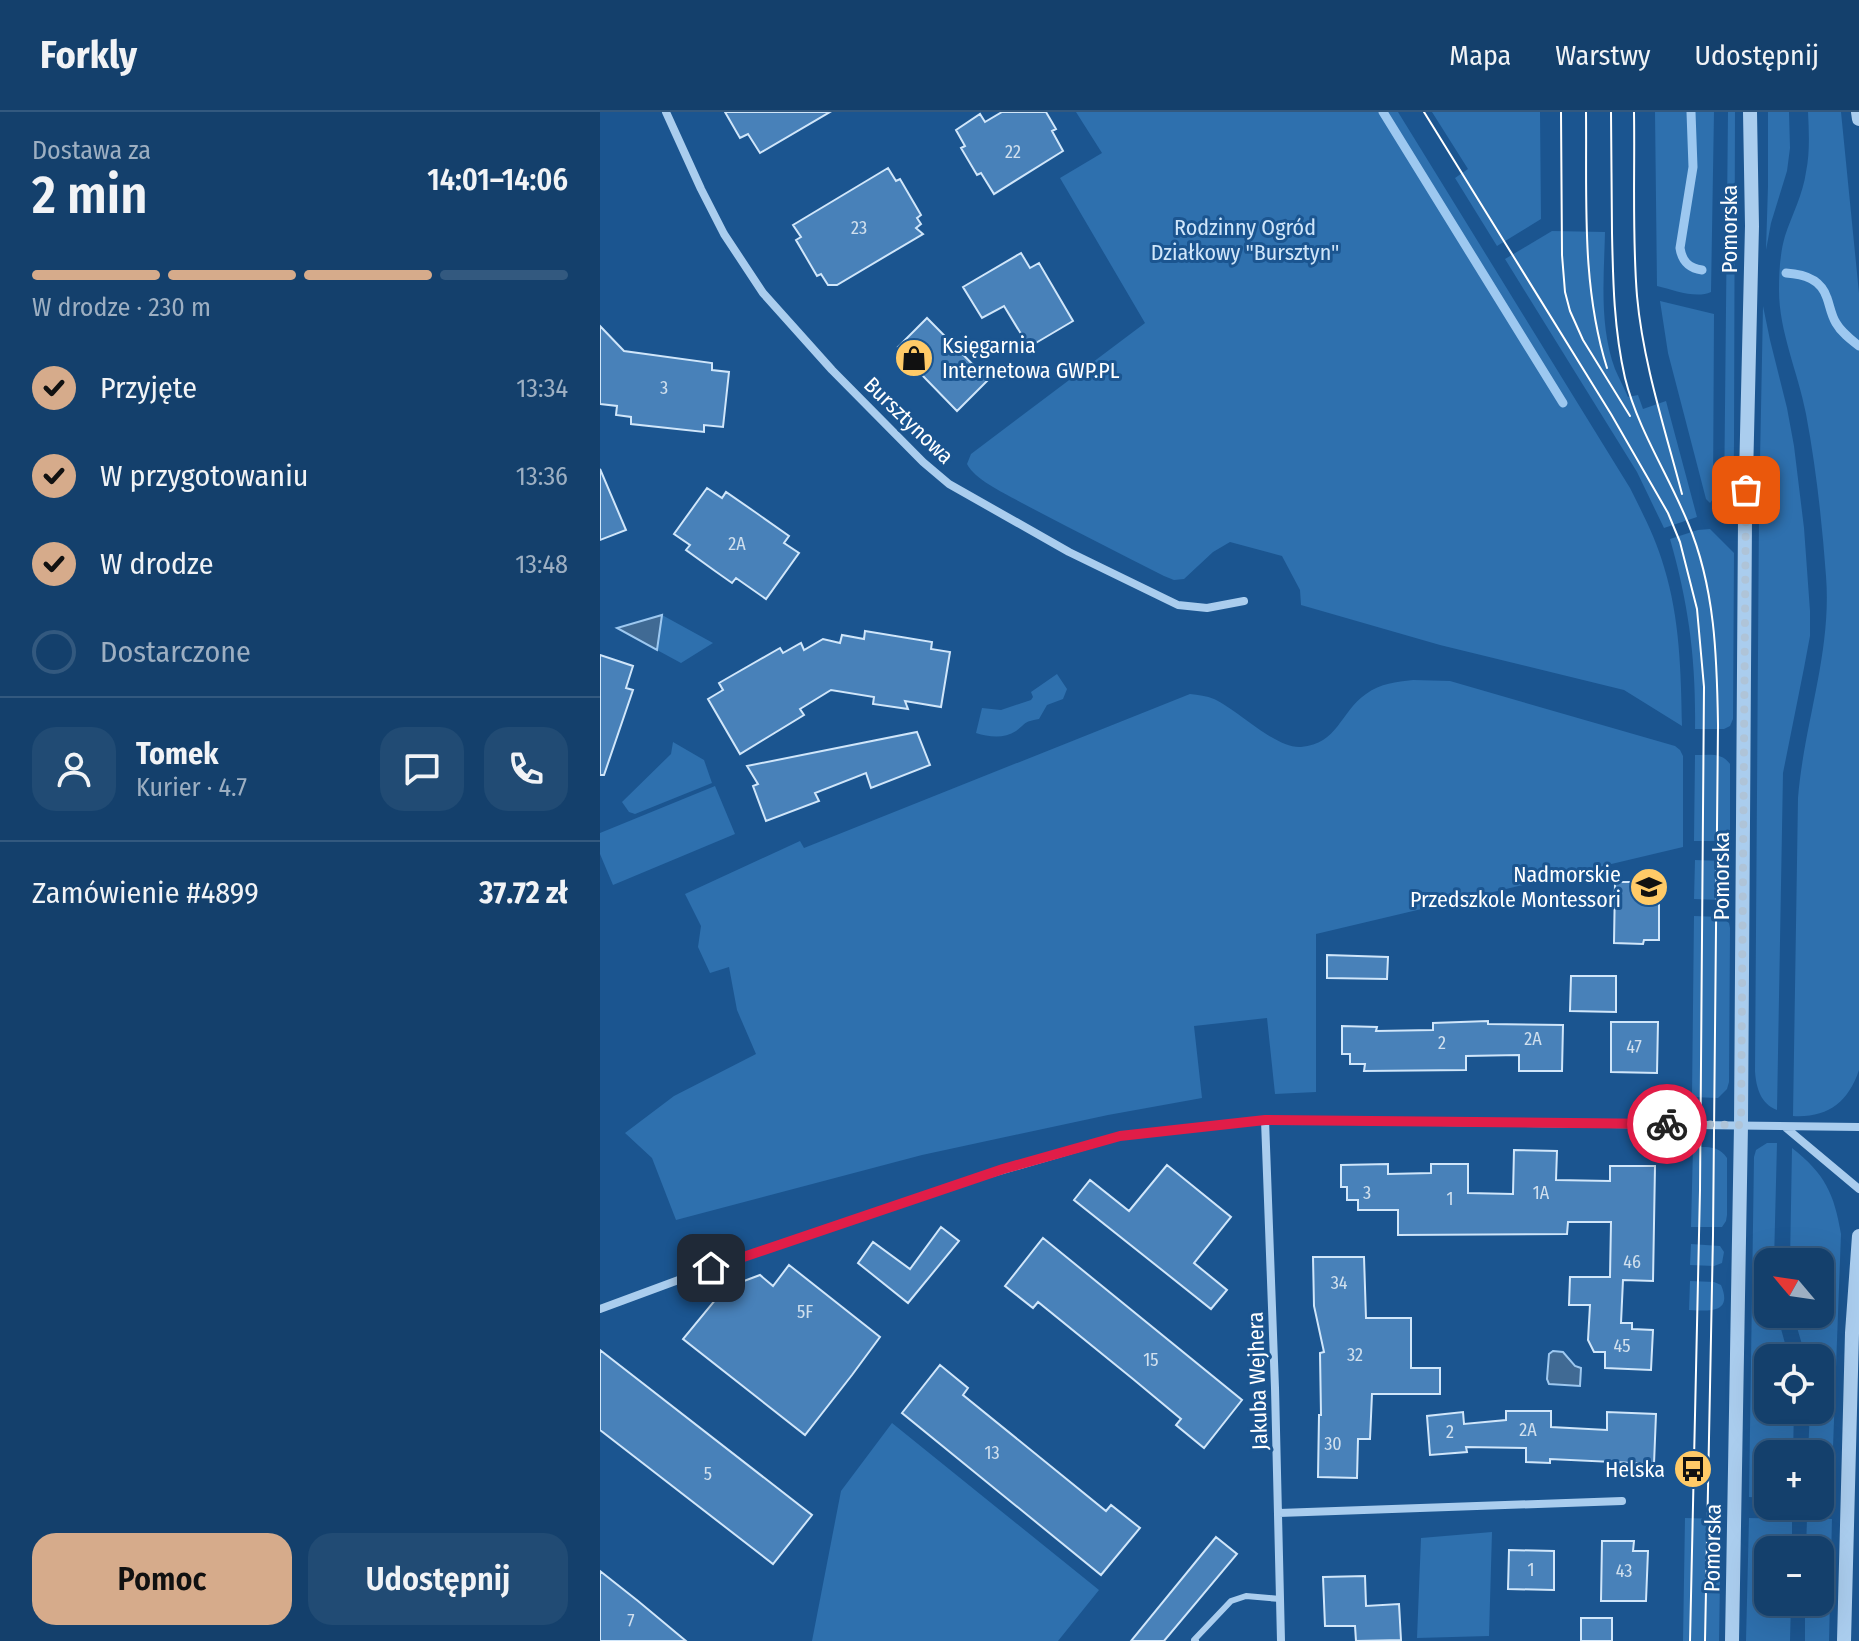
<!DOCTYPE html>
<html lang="pl">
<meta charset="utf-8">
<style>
:root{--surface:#14406c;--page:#214b74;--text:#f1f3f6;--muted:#9dafc2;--line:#33597f;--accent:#d6ab8b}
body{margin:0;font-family:"Fira Sans Condensed",sans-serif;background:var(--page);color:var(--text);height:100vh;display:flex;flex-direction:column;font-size:30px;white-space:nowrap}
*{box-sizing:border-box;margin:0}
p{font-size:26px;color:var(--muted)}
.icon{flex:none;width:44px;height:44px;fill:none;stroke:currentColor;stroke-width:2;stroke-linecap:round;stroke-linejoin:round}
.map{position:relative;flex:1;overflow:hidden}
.drawer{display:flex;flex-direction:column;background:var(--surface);width:600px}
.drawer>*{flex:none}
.needle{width:52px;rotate:299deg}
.controls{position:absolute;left:1154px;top:1136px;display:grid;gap:16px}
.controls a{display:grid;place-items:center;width:80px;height:80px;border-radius:16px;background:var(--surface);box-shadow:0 8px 32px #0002,0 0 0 2px var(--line);font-size:40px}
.pin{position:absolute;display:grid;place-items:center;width:68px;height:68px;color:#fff;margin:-34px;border-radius:16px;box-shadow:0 4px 12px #0006}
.courier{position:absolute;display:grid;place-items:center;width:80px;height:80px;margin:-40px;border:6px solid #e11d48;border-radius:50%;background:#fff;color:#222;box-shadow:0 2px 10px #0007}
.headline em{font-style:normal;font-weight:600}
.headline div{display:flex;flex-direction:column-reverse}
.headline{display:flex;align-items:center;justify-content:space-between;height:136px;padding:0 32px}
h1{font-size:52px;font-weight:600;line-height:60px}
.bar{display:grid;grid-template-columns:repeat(4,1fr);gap:12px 8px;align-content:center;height:96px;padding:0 32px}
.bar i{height:10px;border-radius:6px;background:var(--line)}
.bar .current{background:var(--accent)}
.bar p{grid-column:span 4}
.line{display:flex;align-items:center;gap:20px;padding:0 32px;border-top:2px solid var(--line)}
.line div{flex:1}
.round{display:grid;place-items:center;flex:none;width:84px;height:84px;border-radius:24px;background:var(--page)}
ol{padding:0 32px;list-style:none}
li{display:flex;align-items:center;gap:24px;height:88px}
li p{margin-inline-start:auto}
li .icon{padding:8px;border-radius:50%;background:var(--accent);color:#111;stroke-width:4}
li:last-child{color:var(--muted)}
li i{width:44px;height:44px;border:4px solid var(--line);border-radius:50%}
.cta{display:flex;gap:16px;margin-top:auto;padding:16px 32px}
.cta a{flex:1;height:92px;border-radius:24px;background:var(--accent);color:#111;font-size:32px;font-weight:600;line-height:92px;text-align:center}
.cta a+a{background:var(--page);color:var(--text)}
header{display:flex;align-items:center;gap:48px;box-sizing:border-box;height:112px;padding:0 40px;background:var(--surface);border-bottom:2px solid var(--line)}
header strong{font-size:38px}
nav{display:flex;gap:44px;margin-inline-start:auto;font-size:28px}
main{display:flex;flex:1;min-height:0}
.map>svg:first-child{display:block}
</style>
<header>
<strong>Forkly</strong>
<nav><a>Mapa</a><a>Warstwy</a><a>Udostępnij</a></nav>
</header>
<main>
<section class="drawer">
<div class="headline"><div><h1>2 min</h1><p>Dostawa za</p></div><em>14:01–14:06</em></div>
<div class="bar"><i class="current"></i><i class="current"></i><i class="current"></i><i></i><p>W drodze · 230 m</p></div>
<ol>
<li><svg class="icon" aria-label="check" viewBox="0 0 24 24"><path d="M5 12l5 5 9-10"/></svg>Przyjęte<p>13:34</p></li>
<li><svg class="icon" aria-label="check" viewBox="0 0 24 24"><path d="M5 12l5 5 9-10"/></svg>W przygotowaniu<p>13:36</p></li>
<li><svg class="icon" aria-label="check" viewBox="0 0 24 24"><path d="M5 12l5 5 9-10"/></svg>W drodze<p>13:48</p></li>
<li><i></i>Dostarczone</li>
</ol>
<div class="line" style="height:144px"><a class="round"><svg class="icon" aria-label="person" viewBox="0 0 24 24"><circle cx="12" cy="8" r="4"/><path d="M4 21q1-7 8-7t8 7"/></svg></a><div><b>Tomek</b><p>Kurier · 4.7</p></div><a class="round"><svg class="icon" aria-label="chat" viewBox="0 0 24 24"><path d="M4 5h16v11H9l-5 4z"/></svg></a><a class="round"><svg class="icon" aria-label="phone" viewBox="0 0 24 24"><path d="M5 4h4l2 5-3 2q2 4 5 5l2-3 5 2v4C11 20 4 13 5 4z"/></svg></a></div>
<div class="line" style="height:104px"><div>Zamówienie #4899</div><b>37.72 zł</b></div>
<div class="cta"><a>Pomoc</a><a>Udostępnij</a></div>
</section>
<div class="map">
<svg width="1259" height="1529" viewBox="0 0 1259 1529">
<rect width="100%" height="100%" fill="#1b5590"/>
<path fill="#2e70ae" d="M476,0H798L1030,376C1043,402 1056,427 1064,455C1080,507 1081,560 1082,614L1024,578L840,533L701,493L700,478L682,444L630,430L613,440L584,467L574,468L564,464C517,440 469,416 422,391C406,382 375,368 367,352L371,342L545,211L460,66L502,41Z
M832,0H940L941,107L897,134L855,66L868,57Z
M1055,0H1114L1111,180C1096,187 1074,178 1057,174Z
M1128,0H1135L1134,332L1133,394H1124Z
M1168,0H1189L1190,36L1187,59L1171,111L1166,138L1168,74Z
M1208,0H1241L1259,181V958C1248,991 1227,1006 1193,1004L1198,686C1204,611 1232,540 1226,464C1222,410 1216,355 1206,302C1198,260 1179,220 1179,178C1179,160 1180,141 1185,124C1192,103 1203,82 1206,60C1210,41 1209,20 1208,0Z
M952,119L1005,120C1004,166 999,213 1015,257C1019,266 1024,276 1028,285L1038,283L1043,297L1066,289L1097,405L1064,416L1037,360L905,147Z
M1060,189L1114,202L1113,387L1110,391L1106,387L1068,241Z
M1163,194L1170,228L1187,296L1194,334L1204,416L1210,499V524L1204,556L1183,661L1177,998C1161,992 1156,976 1155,959L1159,401Z
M1110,417L1134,441L1133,607L1130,614L1124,617H1095C1096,548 1089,494 1070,427L1098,418Z
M62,503L113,531L81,551L57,538Z
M457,562L467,577L463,587L447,593L439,607C423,610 428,610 416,619C404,627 389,625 376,621L382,596L401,598L431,588L433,585L431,580Z
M813,568L850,569L1075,634L1080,638L1083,644V735L716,822V980L675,982L667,906L594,914L602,986L508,1003L322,1043L76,1108L52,1046L25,1021L74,984L156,942L137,898L129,855L110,861L98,835L101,814L85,782L200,729L204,736L590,582C598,583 607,584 614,587C638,598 676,637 701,635C738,632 740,600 766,582C781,571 796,570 813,568Z
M73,630L104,648L112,671L35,702L29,700L22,690L71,642Z
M1095,643C1108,643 1122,640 1130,652V722L1125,729H1094Z
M115,674L135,722L13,773L0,742V721Z
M1095,748L1121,749L1128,752L1130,756L1129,778L1125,786L1121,788L1094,787Z
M1094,804L1121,805L1129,811L1130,816L1129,970L1127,977L1118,986L1092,985Z
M1167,1031H1177L1174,1150H1168V1202H1177L1189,1246H1168V1298H1194L1193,1342H1168V1386L1149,1385L1154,1045L1156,1038Z
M1093,1035C1106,1035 1119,1033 1127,1046V1103L1126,1109L1122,1115H1091Z
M1192,1036C1225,1062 1234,1081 1241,1122L1231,1389H1220V1342H1208L1210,1298H1220V1246H1206L1193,1202H1220V1150H1190Z
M1091,1132L1120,1134L1124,1140L1122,1151L1114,1154L1090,1153Z
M1090,1169L1114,1170L1121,1173C1133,1202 1109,1199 1089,1198Z
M292,1311L499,1478L458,1529H212L241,1379Z
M1085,1406L1121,1407L1119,1529H1083Z
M1149,1406L1192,1407V1438H1168V1490H1191L1190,1529H1146Z
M1207,1406L1232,1407L1229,1529H1205V1490H1220V1438H1206Z
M892,1420L889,1524L817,1526L821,1426Z"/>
<path fill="#406a94" stroke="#9dc8f0" stroke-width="2" d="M62,503L57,538L17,516Z
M953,1239L963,1240L975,1254L981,1256L980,1274L949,1272L947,1267L949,1242Z"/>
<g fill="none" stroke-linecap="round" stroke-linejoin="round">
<path stroke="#9dc8f0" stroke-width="9" d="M783,0L963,291
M1091,0L1093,55L1080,136C1082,149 1088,156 1102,158
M1186,161C1204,162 1221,167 1227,186C1230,194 1231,203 1236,211C1241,220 1250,227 1259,234"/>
</g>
<path fill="#4881b9" stroke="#d0e6fa" stroke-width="2" d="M125,0H230L160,41L148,22L140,26Z
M402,0H446L456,17L452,19L463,39L394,82L381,61L377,63L361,36L365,34L356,18L380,2L385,10Z
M288,56L296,69L300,67L321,103L317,106L321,112L316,116L323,122L237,173H228L221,162L217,164L196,128L201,125L193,113Z
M421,141L430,156L439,151L473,209L429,235L404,194L382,206L363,175Z
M327,206L388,268L357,299L321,262L323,260L298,235Z
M0,214L24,239L112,251V258L129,260L123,315L104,313V320L31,312V305L16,303L17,294L0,292Z
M0,357L26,418L0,428Z
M107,376L122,386L126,380L155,400L189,424L184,431L199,441L166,487L136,466L132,471L115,459L86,438L90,433L74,422Z
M265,519L332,530L331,537L350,540L341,595L305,589L308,597L273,592L274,585L231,578L200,597L204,603L140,642L108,587L123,578L119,571L180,536L183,541L201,531L204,538L223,527L240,531L242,523L264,527Z
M0,543L33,554L26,576L33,578L4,663H0Z
M317,620L330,653L271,676L266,661L215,681L219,689L166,709L153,674L158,672L147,654Z
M1015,770H1059V828H1044L1043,832L1014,831Z
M727,843L788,845L787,867L727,866Z
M971,864H1016V900L970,899Z
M888,909V912L963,913L962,959H919V943L866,944V958L764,959L765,952H750V942H742V914L777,915L776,919L833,918V911Z
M1011,910H1058L1057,961L1011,960Z
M914,1038L957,1039L956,1068L1010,1069V1054H1055L1053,1169L1023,1168L1021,1211H1032V1217L1053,1218L1051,1258L1005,1256V1240H994L988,1228L990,1193H969L970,1165H1010L1011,1110H968L967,1122L798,1123V1098H758V1088H747V1075H741V1053L788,1052V1062L831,1061V1052H868V1081L913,1082Z
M567,1053L631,1105L594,1151L627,1178L611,1197L474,1088L490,1068L529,1099Z
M341,1115L359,1129L308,1191L258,1151L273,1130L310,1157Z
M443,1126L642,1288L604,1336L576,1313L581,1307L533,1267L438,1190L433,1196L405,1174Z
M713,1145H764L766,1206H811V1256H840V1282H772L770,1327H758L757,1366L718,1365L719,1303H721L720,1241L724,1240L714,1194Z
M189,1153L280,1225L252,1263L205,1323L83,1227L125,1176L160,1163L173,1174Z
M0,1238L212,1403L173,1452L0,1318Z
M340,1253L368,1276L363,1283L506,1399L511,1393L540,1416L501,1463L302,1301Z
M906,1299H951V1315L1007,1318V1300L1056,1302L1054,1352L950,1347V1351L926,1350V1336L866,1335L867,1340L830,1343L827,1304L863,1300L864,1312L906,1308Z
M616,1425L637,1442L564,1529H531Z
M1002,1429H1034L1033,1439H1048L1046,1489H1001Z
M909,1438L954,1439V1478L908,1477Z
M0,1459L38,1489L86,1529H0Z
M765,1464L766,1494L799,1492L801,1528L756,1529L755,1514H725L723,1465Z
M981,1506H1012V1529H981Z"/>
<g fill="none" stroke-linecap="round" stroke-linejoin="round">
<path stroke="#aacdee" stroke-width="6" d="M596,1529L594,1528L631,1489L646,1484L680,1487"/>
<path stroke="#aacdee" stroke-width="8" d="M66,0L101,77L124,122L163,181L232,258L323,350L349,372L469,440L578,493L607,496L644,489
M665,1008L675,1276L681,1529
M1185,1015L1259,1077
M0,1197L111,1156L379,1065L520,1024L665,1008L1259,1015
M679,1401L1022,1389"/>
<path stroke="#aacdee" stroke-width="14" d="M1258,0L1259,7
M1132,1529L1141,1013L1145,407L1152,114L1150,0
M1244,1529L1252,1221L1259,1124"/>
<path stroke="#fff" stroke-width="2" d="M824,0L1011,302L1068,401L1080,430L1097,497L1104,575L1100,1078L1090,1529
M961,0L962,143L965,180L970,199L983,228L1030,304
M986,0C987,86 981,173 1007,256
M1011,0C1011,40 1012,81 1012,121C1013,170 1014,218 1025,266C1038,318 1068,362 1088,411C1115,475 1117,545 1118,613L1113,1123L1105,1529
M1034,0C1035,61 1032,123 1037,184C1043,251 1065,317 1082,382"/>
</g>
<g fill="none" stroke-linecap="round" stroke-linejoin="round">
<path stroke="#afc4d8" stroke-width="8" stroke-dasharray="0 14.4" d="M1067,1012L1141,1013L1146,378"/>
<path stroke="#e11d48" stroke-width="10" d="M111,1156L403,1057L520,1024L665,1008L1067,1012"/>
</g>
<defs>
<symbol id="shop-disc" viewBox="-11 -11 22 22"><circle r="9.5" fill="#ffca67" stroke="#1b5590"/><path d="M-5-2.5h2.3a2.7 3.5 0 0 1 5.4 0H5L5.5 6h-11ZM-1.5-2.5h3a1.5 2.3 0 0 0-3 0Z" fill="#111"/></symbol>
<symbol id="school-disc" viewBox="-11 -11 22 22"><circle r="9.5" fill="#ffca67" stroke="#1b5590"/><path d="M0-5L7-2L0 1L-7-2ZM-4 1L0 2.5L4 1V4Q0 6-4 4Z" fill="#111"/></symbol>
<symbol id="bus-disc" viewBox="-11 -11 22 22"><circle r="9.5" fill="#ffca67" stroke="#1b5590"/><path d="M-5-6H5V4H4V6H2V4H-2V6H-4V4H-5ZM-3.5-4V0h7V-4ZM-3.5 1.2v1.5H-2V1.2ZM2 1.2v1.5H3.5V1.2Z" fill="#111"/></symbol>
</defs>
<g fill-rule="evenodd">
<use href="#shop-disc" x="292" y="224" width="44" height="44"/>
<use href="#school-disc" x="1027" y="753" width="44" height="44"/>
<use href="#bus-disc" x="1071" y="1335" width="44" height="44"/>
</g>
<g text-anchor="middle" stroke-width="6" stroke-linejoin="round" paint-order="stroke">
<g font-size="18" fill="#d1e0ee">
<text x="413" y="46">22</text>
<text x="259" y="122">23</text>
<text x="64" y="282">3</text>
<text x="137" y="438">2A</text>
<text x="933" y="933">2A</text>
<text x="842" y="937">2</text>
<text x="1034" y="941">47</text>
<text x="767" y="1087">3</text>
<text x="941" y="1087">1A</text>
<text x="850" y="1093">1</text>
<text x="1032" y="1156">46</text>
<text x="739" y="1177">34</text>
<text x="205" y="1206">5F</text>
<text x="1022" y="1240">45</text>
<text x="755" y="1249">32</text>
<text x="551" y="1254">15</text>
<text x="928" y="1324">2A</text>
<text x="850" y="1326">2</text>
<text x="733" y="1338">30</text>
<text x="392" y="1347">13</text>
<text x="108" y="1368">5</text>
<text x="931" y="1464">1</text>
<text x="1024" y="1465">43</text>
<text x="31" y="1515">7</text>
</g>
<g font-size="22" fill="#d0e6fa" stroke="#1b5590">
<text x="645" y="123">Rodzinny Ogród<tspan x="645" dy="25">Działkowy "Bursztyn"</tspan></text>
</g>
<g font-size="22" fill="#fff" stroke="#1b5590">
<text transform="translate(1129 117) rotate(-90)" y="8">Pomorska</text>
<text transform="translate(309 308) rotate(44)" y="8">Bursztynowa</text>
<text transform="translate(1121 764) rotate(-90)" y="8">Pomorska</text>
<text transform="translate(657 1269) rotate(-92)" y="8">Jakuba Wejhera</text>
<text transform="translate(1112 1436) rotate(-89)" y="8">Pomorska</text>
</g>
<g font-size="22" fill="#fff" stroke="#1b5590" text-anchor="end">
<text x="342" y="241" text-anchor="start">Księgarnia<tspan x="342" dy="25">Internetowa GWP.PL</tspan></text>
<text x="1021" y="770">Nadmorskie<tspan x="1021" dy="25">Przedszkole Montessori</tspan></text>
<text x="1065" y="1365">Helska</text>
</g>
</g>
</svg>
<div class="controls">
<a><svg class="needle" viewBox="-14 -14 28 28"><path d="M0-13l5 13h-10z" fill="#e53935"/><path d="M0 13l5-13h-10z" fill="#9dafc2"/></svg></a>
<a><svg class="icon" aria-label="locate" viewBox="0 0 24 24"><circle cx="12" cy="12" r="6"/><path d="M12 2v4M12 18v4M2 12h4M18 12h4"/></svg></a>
<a>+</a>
<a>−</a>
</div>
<div class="pin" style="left:1146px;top:378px;background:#ea580c"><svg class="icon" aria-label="bag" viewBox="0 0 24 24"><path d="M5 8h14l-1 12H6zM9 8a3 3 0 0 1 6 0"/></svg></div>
<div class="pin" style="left:111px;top:1156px;background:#1f2937"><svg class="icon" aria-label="home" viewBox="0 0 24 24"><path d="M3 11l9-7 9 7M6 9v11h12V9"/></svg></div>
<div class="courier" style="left:1067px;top:1012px"><svg class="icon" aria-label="bike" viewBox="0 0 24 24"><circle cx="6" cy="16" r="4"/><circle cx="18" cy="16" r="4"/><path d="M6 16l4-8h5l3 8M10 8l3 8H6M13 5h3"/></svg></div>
</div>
</main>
